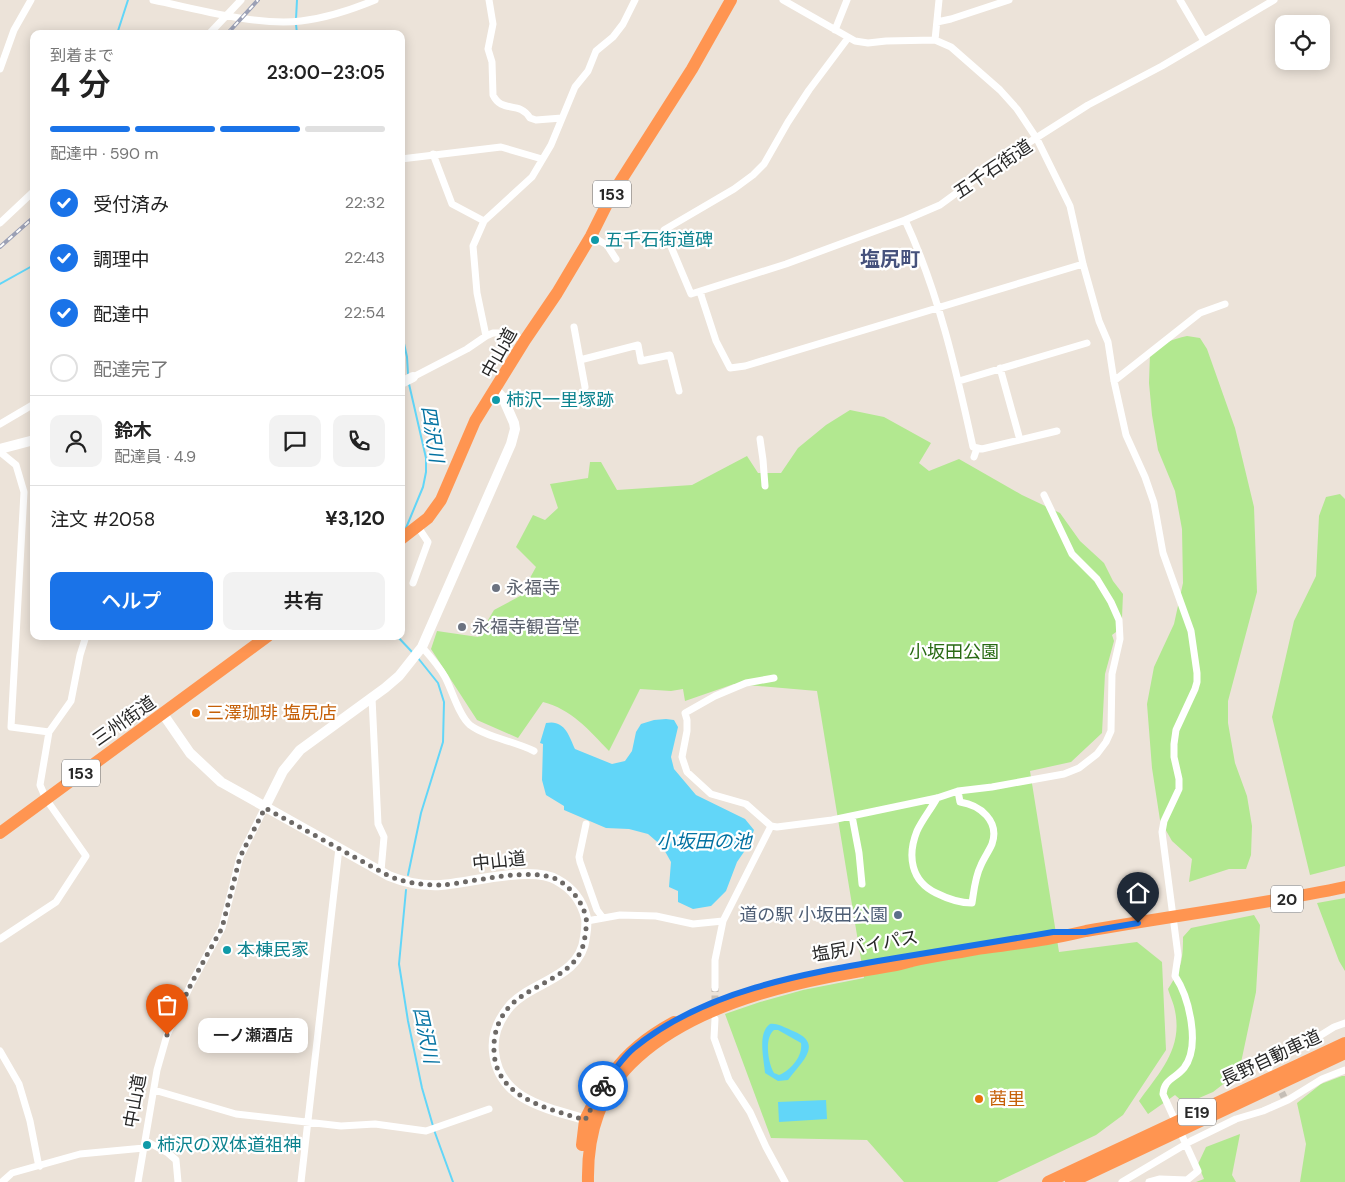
<!DOCTYPE html>
<html lang="ja">
<meta charset="utf-8">
<style>
:root{--surface:#fff;--page:#f2f2f2;--text:#222;--muted:#767676;--line:#e0e0e0;--accent:#1a73e8}
body{margin:0;font-family:"DM Sans","Noto Sans JP",sans-serif;background:var(--page);color:var(--text);height:100vh;display:flex;flex-direction:column;font-size:19px;white-space:nowrap}
*{box-sizing:border-box;margin:0}
p{font-size:16px;color:var(--muted)}
.icon{flex:none;width:28px;height:28px;fill:none;stroke:currentColor;stroke-width:2;stroke-linecap:round;stroke-linejoin:round}
.map{position:relative;flex:1;overflow:hidden}
.panel{position:absolute;left:30px;top:30px;width:375px;height:610px;display:flex;flex-direction:column;background:var(--surface);border-radius:10px;box-shadow:0 2px 12px #0003}
.panel>*{flex:none}
.buttons{position:absolute;left:1275px;top:15px;display:grid;gap:10px}
.buttons a{display:grid;place-items:center;width:55px;height:55px;border-radius:10px;background:var(--surface);box-shadow:0 2px 12px #0003;font-size:25px}
.pin{position:absolute;display:grid;place-items:center;width:42px;height:42px;color:#fff;margin:-51px -21px;border-radius:50% 50% 50% 0;rotate:-45deg;box-shadow:0 0 5px #0007}
.pin .icon{rotate:45deg}
.courier{position:absolute;display:grid;place-items:center;width:50px;height:50px;margin:-25px;border:4px solid #1a73e8;border-radius:50%;background:#fff;color:#222;box-shadow:0 1px 6px #0007}
.bubble{position:absolute;height:35px;border-radius:10px;background:var(--surface);box-shadow:0 2px 12px #0003;font-size:16px;font-weight:600;line-height:35px;text-align:center}
.overview em{font-style:normal;font-weight:600}
.overview div{display:flex;flex-direction:column-reverse}
.overview{display:flex;align-items:center;justify-content:space-between;height:85px;padding:0 20px}
h1{font-size:32px;font-weight:600;line-height:38px}
.bar{display:grid;grid-template-columns:repeat(4,1fr);gap:8px 5px;align-content:center;height:60px;padding:0 20px}
.bar i{height:6px;border-radius:4px;background:var(--line)}
.bar .active{background:var(--accent)}
.bar p{grid-column:span 4}
.line{display:flex;align-items:center;gap:12px;padding:0 20px;border-top:1px solid var(--line)}
.line div{flex:1}
.round{display:grid;place-items:center;flex:none;width:52px;height:52px;border-radius:10px;background:var(--page)}
ol{padding:0 20px;list-style:none}
li{display:flex;align-items:center;gap:15px;height:55px}
li p{margin-inline-start:auto}
li .icon{padding:5px;border-radius:50%;background:var(--accent);color:#fff;stroke-width:4}
li:last-child{color:var(--muted)}
li i{width:28px;height:28px;border:2px solid var(--line);border-radius:50%}
.cta{display:flex;gap:10px;margin-top:auto;padding:10px 20px}
.cta a{flex:1;height:58px;border-radius:10px;background:var(--accent);color:#fff;font-size:20px;font-weight:600;line-height:58px;text-align:center}
.cta a+a{background:var(--page);color:var(--text)}
.map>svg:first-child{display:block}
</style>
<div class="map">
<svg width="1345" height="1182" viewBox="0 0 1345 1182">
<rect width="100%" height="100%" fill="#ece3d9"/>
<path fill="#b2e890" d="M1187,336L1200,338L1207,349L1235,428L1254,507L1257,592L1228,701V723L1235,763L1247,796L1252,826L1251,855L1246,869H1229L1189,882L1192,859L1172,841L1160,820L1152,768L1147,704L1154,667L1174,624L1183,583L1182,529L1175,491L1158,450L1152,415L1149,383L1150,353C1162,344 1172,339 1187,336Z
M850,410L884,417L931,443L919,463L929,471L959,459L1022,495L1060,513L1080,541L1104,563L1113,581L1123,594L1122,618L1116,632L1112,635L1114,641L1105,674L1102,733L1071,762L1030,771L1059,952L1137,942L1162,962L1166,1050L1123,1115L1096,1135L997,1182H904L867,1140L771,1138L725,1014L760,1002L803,990L864,978L817,691L734,684L685,701L683,689L671,691L640,689L609,751C589,730 571,709 543,702L518,738L477,720L431,649L437,631L478,637L494,610L520,596L536,567L516,547L533,515L545,520L558,508L550,484L588,478L590,462H601L617,490L692,485L747,456L758,473H781L798,448L826,425Z
M1340,494L1345,499V866L1310,875L1272,717L1294,621L1316,576L1319,516L1326,497Z
M1345,898V971L1339,961L1317,903Z
M1254,915L1260,925L1256,992L1239,1072L1213,1092L1185,1104L1175,1095L1148,1114L1139,1101C1159,1073 1183,1049 1175,1011C1174,1004 1170,996 1168,989C1181,969 1183,962 1183,937L1191,928Z
M1342,1076H1345V1182H1300L1306,1144L1297,1103L1321,1084Z
M1240,1134L1232,1175L1236,1182H1196L1204,1179L1198,1164L1206,1147Z"/>
<path fill="#62d6f8" fill-rule="evenodd" d="M666,719L674,720L678,727L671,757L674,769L696,795L745,819L754,830L748,846L737,862L726,891L711,906L693,909L678,902V891L669,887L671,862L662,846L648,834L629,829L606,828L564,810V806L546,795L542,780L543,744L540,743L546,723C564,719 569,735 575,749L612,764L625,761L632,751L636,732L641,724L654,720Z
M770,1024C778,1023 785,1028 793,1031C825,1044 801,1062 788,1080L778,1081L765,1073C764,1059 757,1033 770,1024ZM774,1030H778L801,1043C803,1056 791,1070 779,1075L774,1073C768,1063 764,1038 774,1030Z
M826,1100L827,1119L779,1122L778,1102Z"/>
<g fill="none" stroke-linecap="round" stroke-linejoin="round">
<path stroke="#62d6f8" stroke-width="2" d="M296,19L297,0
M296,24L297,34
M117,34L128,0
M0,284L34,265
M401,330L407,357L408,374
M406,528L423,487L426,472V458L409,384
M397,636L413,653
M408,875L421,813L443,742L444,702L438,683L418,658
M406,890L399,964L408,1021L422,1088L433,1126
M434,1130L453,1182"/>
<path stroke="#c5beb6" stroke-width="7" stroke-dasharray="7 3.5" stroke-linecap="butt" d="M715,1013V988
M1277,1083L1284,1097"/>
<path stroke="#fff" stroke-width="7" d="M153,0C198,9 255,26 301,21C326,18 351,10 375,0
M489,0L493,24L488,49L492,62L493,95C502,114 519,100 530,118L536,120L562,118
M783,0L855,41L868,43L886,41L935,40L951,47L1000,90L1017,109L1037,139L1070,206L1083,264L1099,321L1108,342L1114,381L1126,435L1145,477L1154,503L1163,553L1191,631L1197,673V682L1195,689L1176,730L1174,744V757L1179,779V789L1164,821L1162,832L1178,955L1175,976C1189,997 1201,1046 1184,1068C1175,1079 1164,1079 1163,1094L1198,1171L1187,1180L1160,1179L1149,1182
M1180,0L1204,41
M937,22L951,19L1009,0
M835,30L847,0
M209,34L241,0
M848,38L809,90L788,122L764,164L753,175L734,189L664,230L691,294L786,264L905,220L940,205L1003,159L1088,105L1162,66L1274,0
M935,40L939,0
M0,69L14,30L31,0
M433,154L452,204L484,221
M401,159L501,147L542,159
M905,220C938,291 956,369 973,447L982,449L1057,431
M0,223L34,191
M591,236L607,245L616,259
M702,291L701,295L716,341L730,368L745,366L1083,264
M574,327L585,387
M486,336L477,293L473,246L484,221L532,177L551,145L575,87L588,71L596,51L613,37L623,24L635,0
M580,360L638,345L641,361L670,355L679,391
M1000,368L1020,440
M413,377L467,349L486,336L493,333H507L525,340
M959,381L1087,343
M1114,381L1200,313L1225,304
M0,424L34,404
M760,439L763,460L765,486
M0,452L16,465L24,492L11,727L49,732
M974,457L977,448
M413,583L428,542L418,527
M422,647C430,656 439,666 445,677C452,690 459,716 470,725C486,737 514,741 534,751
M774,678L746,683L715,696L685,713L687,720V731L682,757L687,772L711,794L746,804L771,826L777,827L832,820L937,798L958,791L992,787L1064,774L1079,768L1097,754L1106,742L1111,731L1112,674L1120,639L1119,620L1111,602L1097,579L1072,554L1044,495
M372,698L378,824L384,837L381,871
M937,798C931,809 922,820 917,831C907,856 911,881 936,893C948,899 959,903 972,903C974,890 975,877 981,865C984,858 989,851 992,844C1000,821 980,805 960,802L958,791
M852,816L859,853L862,884
M586,824L579,857L580,862L597,910L603,918
M587,921L620,915L656,916L693,924L723,921
M0,939L56,902L86,856L46,799L40,785L49,732L71,701L80,655L86,636
M715,988V960L723,921L771,826
M715,1019L714,1038L729,1080L750,1112L766,1147L785,1182
M0,1051L19,1084L30,1121L38,1162L40,1166
M1269,1068L1265,1056L1308,1043L1334,1027L1345,1023
M154,1090L236,1114L341,1126L375,1124L426,1131L489,1109
M146,1141L168,1153L176,1160L178,1182
M2,1182L12,1173L80,1154L144,1148
M138,1182L157,1070L167,1035L192,982L222,928L240,857L265,807
M301,1182L339,848
M1122,1182L1191,1141L1236,1119L1263,1111L1288,1100L1322,1079L1345,1070"/>
<path stroke="#fff" stroke-width="10" d="M401,383L413,377
M0,449L34,440
M163,714L190,753L221,782L389,876C406,883 422,886 441,885C470,883 532,865 557,880C572,888 582,901 586,918C587,924 586,931 585,937C581,978 532,981 510,1006C499,1019 492,1035 494,1052C499,1102 551,1109 591,1121
M265,807L283,771L300,750L385,688L399,676L422,647L511,444L515,429L514,423L503,398L495,389"/>
<path stroke="#ff9551" stroke-width="12" d="M401,539L428,518L441,500L475,421L525,340L557,293L591,236L611,196L692,69L731,0
M0,833L268,636
M613,1073C629,1050 650,1035 674,1022
M582,1145L585,1120L594,1102
M588,1182C587,1132 600,1091 638,1057C705,997 811,979 896,965C902,964 907,962 912,961C934,956 956,953 977,949C1000,946 1024,943 1047,939C1060,937 1073,934 1086,931C1172,916 1259,905 1345,887
M1048,1182L1345,1043
M1071,1182L1345,1053"/>
<defs>
<path id="rail" d="M227,34L258,0
M0,247L34,217"/>
</defs>
<use href="#rail" stroke="#9ba0b5" stroke-width="4"/>
<use href="#rail" stroke="#fff" stroke-width="2" stroke-dasharray="5.5" stroke-linecap="butt"/>
</g>
<g fill="none" stroke-linecap="round" stroke-linejoin="round">
<path stroke="#6d6966" stroke-width="5" stroke-dasharray="0 9" d="M167,1035L192,982L222,928L240,857L265,808L389,876C406,883 422,885 441,885C472,883 533,865 560,881C573,890 582,902 586,917C587,923 586,929 585,936C581,976 535,981 511,1005C500,1016 494,1031 494,1046C492,1097 546,1108 585,1120L603,1086"/>
<path stroke="#1a73e8" stroke-width="6" d="M603,1086C612,1073 622,1058 634,1048C706,989 808,973 896,958C949,949 1001,941 1053,932H1085L1138,923"/>
</g>
<g fill="#0f9aa8" stroke="#fff" stroke-width="2">
<circle cx="595" cy="240" r="5"/>
<circle cx="496" cy="400" r="5"/>
<circle cx="227" cy="950" r="5"/>
<circle cx="147" cy="1145" r="5"/>
</g>
<g fill="#6b7280" stroke="#fff" stroke-width="2">
<circle cx="496" cy="588" r="5"/>
<circle cx="462" cy="627" r="5"/>
</g>
<g fill="#e8710a" stroke="#fff" stroke-width="2">
<circle cx="196" cy="713" r="5"/>
<circle cx="979" cy="1099" r="5"/>
</g>
<circle fill="#5c6f8a" stroke="#fff" stroke-width="2" cx="898" cy="915" r="5"/>
<g text-anchor="middle" stroke-width="4.5" stroke-linejoin="round" paint-order="stroke">
<g fill="#fff" stroke="#686868" stroke-width="1">
<rect x="593" y="180.5" width="38" height="27" rx="4"/>
<rect x="62" y="759.5" width="38" height="27" rx="4"/>
<rect x="1271" y="885.5" width="32" height="27" rx="4"/>
<rect x="1178" y="1098.5" width="38" height="27" rx="4"/>
</g>
<g font-size="16" font-weight="bold" fill="#282828">
<text x="612" y="200">153</text>
<text x="81" y="779">153</text>
<text x="1287" y="905">20</text>
<text x="1197" y="1118">E19</text>
</g>
<g font-size="18" fill="#282828" stroke="#fff">
<text transform="translate(993 169) rotate(-34)" y="6">五千石街道</text>
<text transform="translate(499 353) rotate(-61)" y="6">中山道</text>
<text transform="translate(124 721) rotate(-35)" y="6">三州街道</text>
<text transform="translate(499 861) rotate(-6)" y="6">中山道</text>
<text transform="translate(865 946) rotate(-10)" y="6">塩尻バイパス</text>
<text transform="translate(1271 1058) rotate(-25)" y="6">長野自動車道</text>
<text transform="translate(135 1101) rotate(-80)" y="6">中山道</text>
</g>
<g font-size="18" fill="#0d838f" stroke="#fff" text-anchor="start">
<text x="605" y="246">五千石街道碑</text>
<text x="506" y="406">柿沢一里塚跡</text>
<text x="237" y="956">本棟民家</text>
<text x="157" y="1151">柿沢の双体道祖神</text>
</g>
<g font-size="18" fill="#5b616d" stroke="#fff" text-anchor="start">
<text x="506" y="594">永福寺</text>
<text x="472" y="633">永福寺観音堂</text>
</g>
<g font-size="18" fill="#296a14" stroke="#fff">
<text x="954" y="658">小坂田公園</text>
</g>
<g font-size="18" fill="#c56008" stroke="#fff" text-anchor="start">
<text x="206" y="719">三澤珈琲 塩尻店</text>
<text x="989" y="1105">茜里</text>
</g>
<g font-size="18" fill="#4e5e75" stroke="#fff" text-anchor="end">
<text x="888" y="921">道の駅 小坂田公園</text>
</g>
<g font-size="19" font-style="italic" fill="#0372a2" stroke="#fff">
<text transform="translate(433 434) rotate(81)" y="7">四沢川</text>
<text x="704" y="848">小坂田の池</text>
<text transform="translate(426 1035) rotate(78)" y="7">四沢川</text>
</g>
<g font-size="20" font-weight="bold" fill="#46527c" stroke="#fff">
<text x="890" y="266">塩尻町</text>
</g>
</g>
</svg>
<div class="buttons">
<a><svg class="icon" aria-label="locate" viewBox="0 0 24 24"><circle cx="12" cy="12" r="6"/><path d="M12 2v4M12 18v4M2 12h4M18 12h4"/></svg></a>
</div>
<div class="pin" style="left:167px;top:1035px;background:#ea580c"><svg class="icon" aria-label="bag" viewBox="0 0 24 24"><path d="M5 8h14l-1 12H6zM9 8a3 3 0 0 1 6 0"/></svg></div>
<div class="pin" style="left:1138px;top:923px;background:#1f2937"><svg class="icon" aria-label="home" viewBox="0 0 24 24"><path d="M3 11l9-7 9 7M6 9v11h12V9"/></svg></div>
<div class="courier" style="left:603px;top:1086px"><svg class="icon" aria-label="bike" viewBox="0 0 24 24"><circle cx="6" cy="16" r="4"/><circle cx="18" cy="16" r="4"/><path d="M6 16l4-8h5l3 8M10 8l3 8H6M13 5h3"/></svg></div>
<div class="bubble" style="left:198px;top:1018px;width:110px">一ノ瀬酒店</div>
<section class="panel">
<div class="overview"><div><h1>4 分</h1><p>到着まで</p></div><em>23:00–23:05</em></div>
<div class="bar"><i class="active"></i><i class="active"></i><i class="active"></i><i></i><p>配達中 · 590 m</p></div>
<ol>
<li><svg class="icon" aria-label="check" viewBox="0 0 24 24"><path d="M5 12l5 5 9-10"/></svg>受付済み<p>22:32</p></li>
<li><svg class="icon" aria-label="check" viewBox="0 0 24 24"><path d="M5 12l5 5 9-10"/></svg>調理中<p>22:43</p></li>
<li><svg class="icon" aria-label="check" viewBox="0 0 24 24"><path d="M5 12l5 5 9-10"/></svg>配達中<p>22:54</p></li>
<li><i></i>配達完了</li>
</ol>
<div class="line" style="height:90px"><a class="round"><svg class="icon" aria-label="person" viewBox="0 0 24 24"><circle cx="12" cy="8" r="4"/><path d="M4 21q1-7 8-7t8 7"/></svg></a><div><b>鈴木</b><p>配達員 · 4.9</p></div><a class="round"><svg class="icon" aria-label="chat" viewBox="0 0 24 24"><path d="M4 5h16v11H9l-5 4z"/></svg></a><a class="round"><svg class="icon" aria-label="phone" viewBox="0 0 24 24"><path d="M5 4h4l2 5-3 2q2 4 5 5l2-3 5 2v4C11 20 4 13 5 4z"/></svg></a></div>
<div class="line" style="height:65px"><div>注文 #2058</div><b>¥3,120</b></div>
<div class="cta"><a>ヘルプ</a><a>共有</a></div>
</section>
</div>
